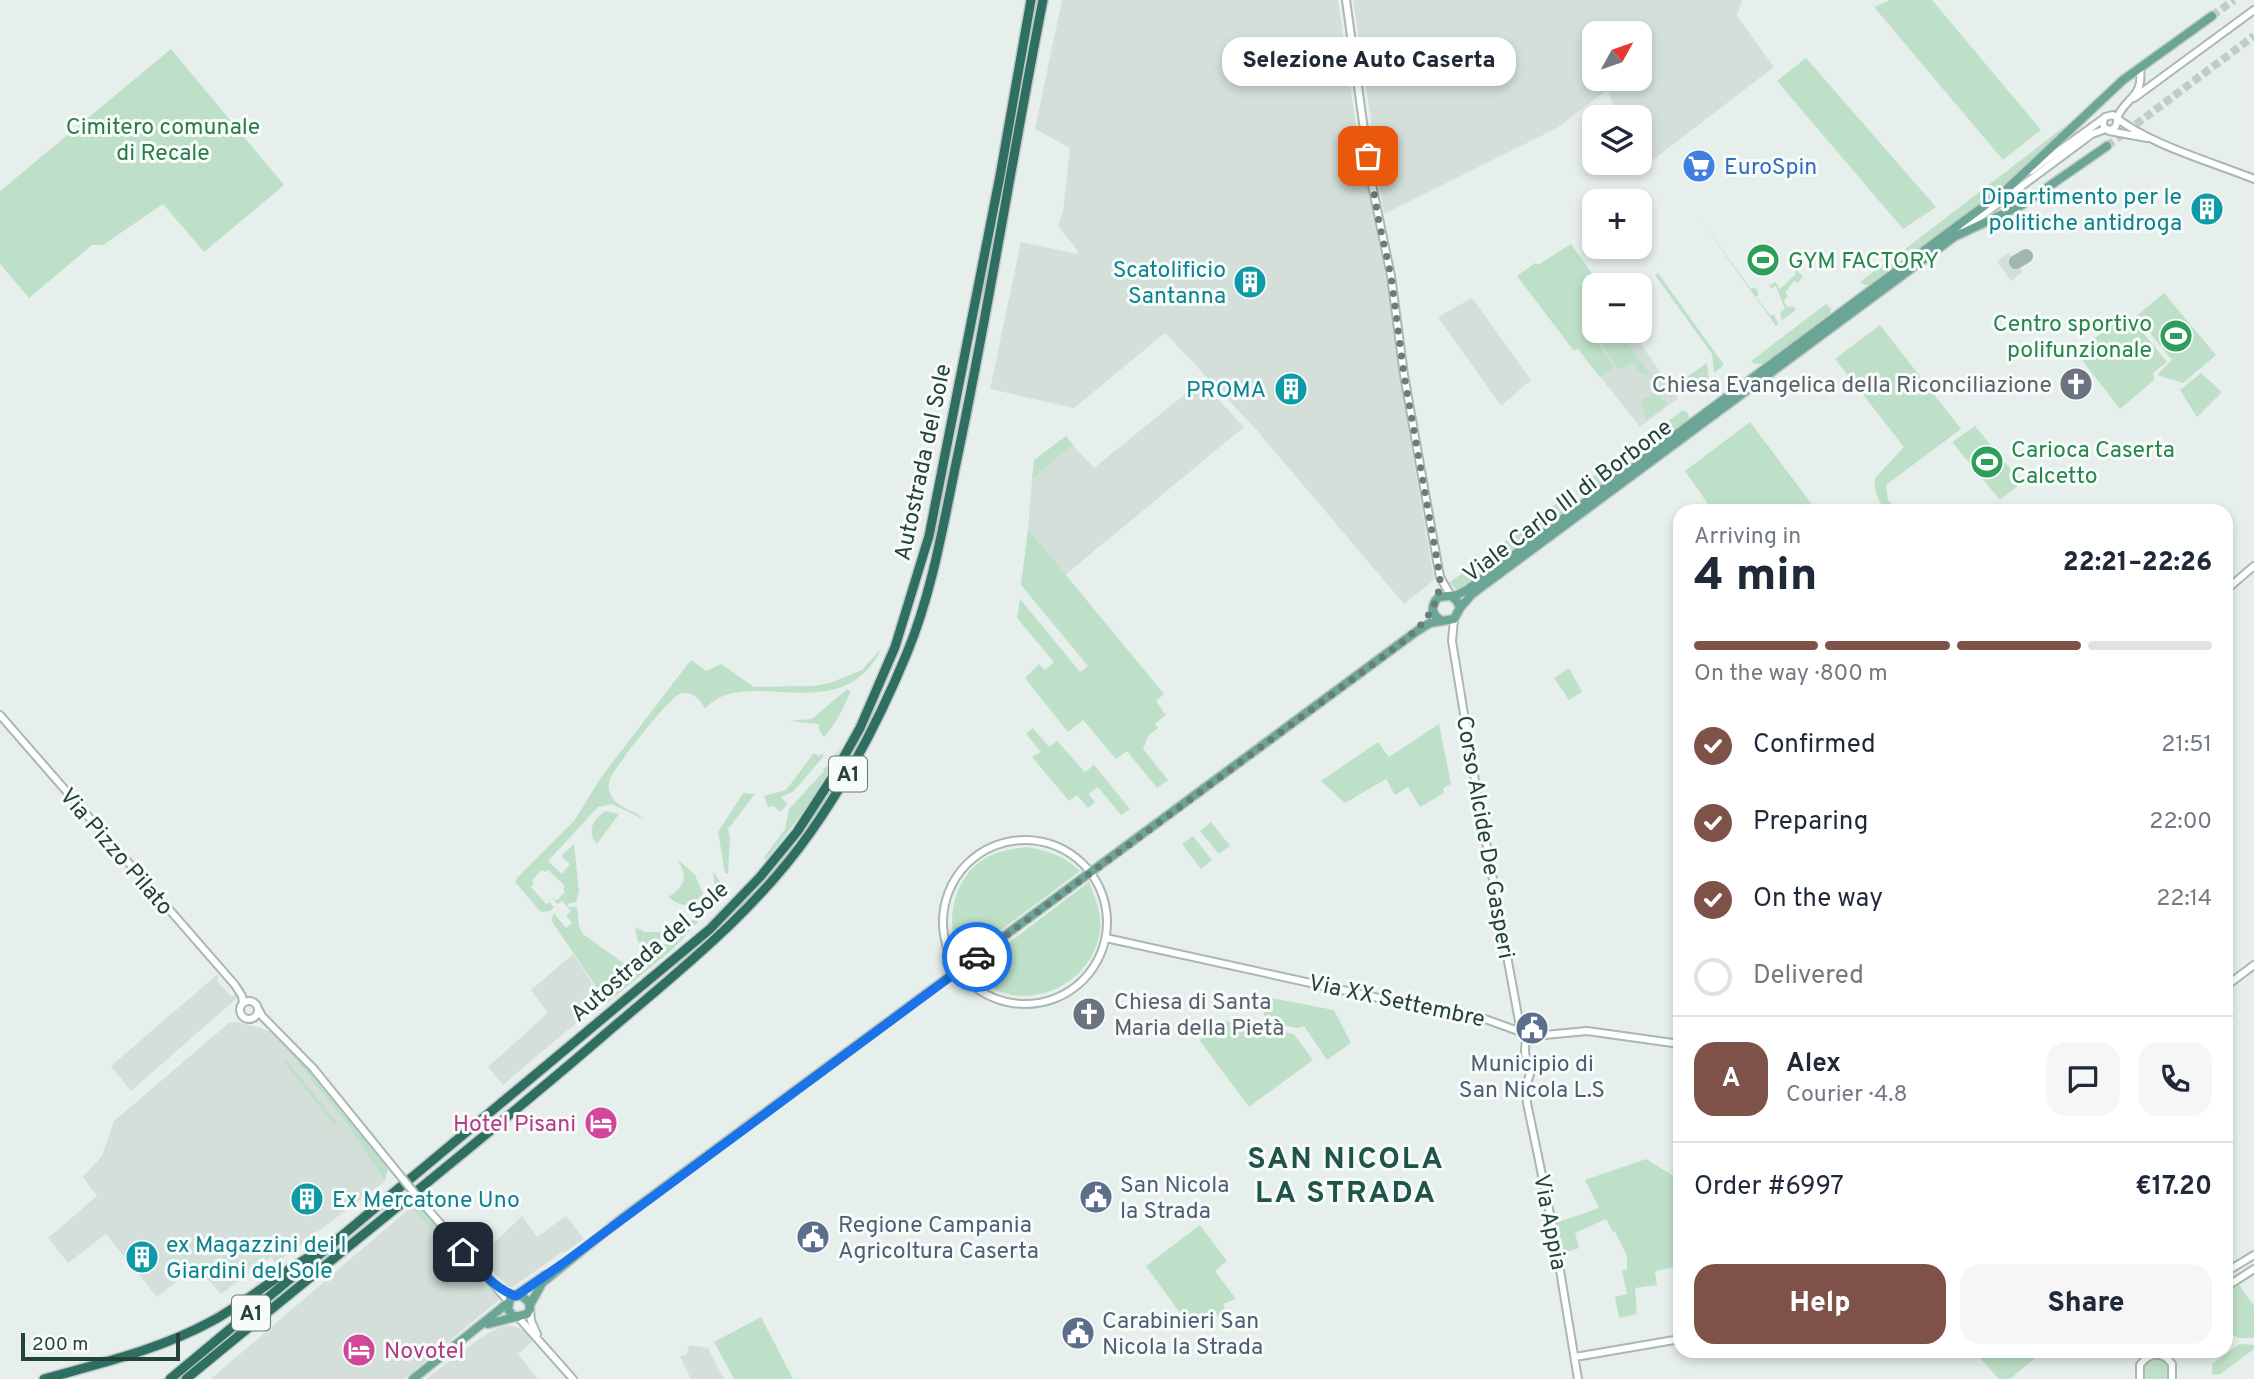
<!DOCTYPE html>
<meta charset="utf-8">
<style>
:root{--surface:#fff;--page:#f6f6f7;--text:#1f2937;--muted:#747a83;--line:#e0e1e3;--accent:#7f5249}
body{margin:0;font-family:Overpass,sans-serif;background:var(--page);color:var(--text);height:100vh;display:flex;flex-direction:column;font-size:26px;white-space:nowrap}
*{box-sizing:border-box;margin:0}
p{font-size:23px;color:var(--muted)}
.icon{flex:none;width:38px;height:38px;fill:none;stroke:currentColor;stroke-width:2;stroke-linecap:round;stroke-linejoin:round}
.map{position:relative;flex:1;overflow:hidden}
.side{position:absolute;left:1673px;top:504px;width:560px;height:854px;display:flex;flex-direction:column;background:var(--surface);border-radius:21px;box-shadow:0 4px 10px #0003}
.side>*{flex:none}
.needle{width:46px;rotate:50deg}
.fabs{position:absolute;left:1582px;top:21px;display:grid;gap:14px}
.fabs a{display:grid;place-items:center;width:70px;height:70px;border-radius:14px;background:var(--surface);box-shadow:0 4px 10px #0003;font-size:35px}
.scale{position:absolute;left:21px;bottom:18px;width:159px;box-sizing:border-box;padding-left:7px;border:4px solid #24423a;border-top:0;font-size:19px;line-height:24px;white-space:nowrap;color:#24423a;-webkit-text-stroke:5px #f7fbf9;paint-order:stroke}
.pin{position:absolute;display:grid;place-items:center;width:60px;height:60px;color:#fff;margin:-30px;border-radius:14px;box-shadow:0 4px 10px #0006}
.courier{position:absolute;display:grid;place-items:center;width:70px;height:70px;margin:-35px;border:5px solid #1a73e8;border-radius:50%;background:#fff;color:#222;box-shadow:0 2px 9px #0007}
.bubble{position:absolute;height:49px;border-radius:21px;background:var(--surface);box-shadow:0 4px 10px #0003;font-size:23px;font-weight:800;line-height:49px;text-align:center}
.headline em{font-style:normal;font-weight:800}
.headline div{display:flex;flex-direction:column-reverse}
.headline{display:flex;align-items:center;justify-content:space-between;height:119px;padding:0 21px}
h1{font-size:46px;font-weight:800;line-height:52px}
.bar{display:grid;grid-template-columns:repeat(4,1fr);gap:10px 7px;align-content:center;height:84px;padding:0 21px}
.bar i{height:9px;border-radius:5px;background:var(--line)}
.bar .active{background:var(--accent)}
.bar p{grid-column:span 4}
.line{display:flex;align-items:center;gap:18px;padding:0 21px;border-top:2px solid var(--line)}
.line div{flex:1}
.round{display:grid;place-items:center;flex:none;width:74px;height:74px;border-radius:21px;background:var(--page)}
ol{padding:0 21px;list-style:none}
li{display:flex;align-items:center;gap:21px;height:77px}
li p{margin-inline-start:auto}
li .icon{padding:7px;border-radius:50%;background:var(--accent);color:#fff;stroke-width:4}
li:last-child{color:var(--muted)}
li i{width:38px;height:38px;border:4px solid var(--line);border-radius:50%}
.button{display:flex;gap:14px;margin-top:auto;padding:14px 21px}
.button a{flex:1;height:80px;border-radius:21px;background:var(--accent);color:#fff;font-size:28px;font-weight:800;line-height:80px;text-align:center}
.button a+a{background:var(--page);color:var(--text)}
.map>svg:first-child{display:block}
</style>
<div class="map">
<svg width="2254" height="1379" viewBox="0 0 2254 1379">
<rect width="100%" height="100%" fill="#e6efeb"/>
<path fill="#d4dfda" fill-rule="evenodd" d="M1062,0H1338L1358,140L1387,284L1409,434L1434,580L1404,604L1254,427L1165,333L1074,408L990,389L1021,242L1077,254L1078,251L1058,226L1063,212L1070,148L1035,129Z
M1353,0H1742L1737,16L1774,67L1641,169L1638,163L1640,117H1619L1608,92H1604L1557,128L1384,214L1378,177L1394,168L1390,146L1375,147ZM1594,33H1640V79H1594Z
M2009,253L2023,272L2011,281L1997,261Z
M1472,298L1531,380L1501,406L1438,317Z
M1587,320L1605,346L1627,331H1632L1678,398L1640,427L1578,349Z
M1201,381L1244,427L1065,575L1028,529L1032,479L1073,445L1094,468Z
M573,954L603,1000L503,1085L488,1067L548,1013L531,990Z
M218,974V982L231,996L236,995L238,997L131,1091L111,1066Z
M235,1022L258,1027L274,1033L343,1119L385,1181L276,1263L271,1257L221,1294L196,1266L157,1297L106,1234L68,1263L48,1238L97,1196L83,1177L102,1156L114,1121L229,1023Z
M411,1207L433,1232L480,1275L501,1298L404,1379H211Z
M522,1216L537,1237L566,1216L584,1239L564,1253L562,1252L513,1287L507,1286L499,1278L481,1256Z
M502,1326H513L523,1330L534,1340L518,1354L538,1379H426L480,1338Z
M692,1345L708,1348L724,1379H691L680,1357L687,1354L688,1347Z"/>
<path fill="#bfe0c8" d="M1890,0H1932L2041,130L2003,160L1874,7Z
M171,49L284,185L204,252L163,204L103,245H92L29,298L0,264V191Z
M1806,58L1936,207L1903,229L1777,81Z
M2069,123L1996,194L1915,253L1907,255L1904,250Z
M1696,214L1751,289L1755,287L1759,294L1756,297L1771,316L1774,314L1778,324L1776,326Z
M1571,244L1600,285H1594V330L1591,332L1614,367L1600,377L1578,349L1574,351L1517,276L1535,263L1538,265Z
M1896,254L1900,260L1899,263L1870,285H1865L1860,282Z
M1794,268L1803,276L1798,283L1794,281L1785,293L1788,296L1784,301L1787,307L1792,306L1796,310L1782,320L1780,312L1785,309L1776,286L1771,288L1769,286L1775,282L1780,289L1796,274Z
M1658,273L1724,365L1714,373L1712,354L1655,275Z
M2164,293L2216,355L2183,383L2157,375L2172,360L2136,316Z
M1826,304L1831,308L1830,315L1764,364H1754L1751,361Z
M2121,317L2125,321L2130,317L2167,362L2153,373L2154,380L2120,409L2078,355V352Z
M1880,325L1961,429L1886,485L1888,500L1897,511H1886C1877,500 1874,492 1875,478L1904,447L1835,359Z
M1594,331H1627L1622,335L1655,381L1636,369V362L1617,369Z
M1707,363L1709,382L1689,395L1678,383Z
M2201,373L2222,392L2197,417L2180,390Z
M1656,393L1668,404L1646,420L1640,400Z
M1683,410L1688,413L1689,420C1678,428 1661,449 1651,434Z
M1750,422L1817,511H1713L1685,471Z
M1975,426L2022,483L2000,500L1952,442Z
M1066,436L1073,445L1032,479L1034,460Z
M1646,436L1649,443L1646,453L1587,496L1578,495L1575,490Z
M1569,494L1573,502L1570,508L1463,588L1456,589L1449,583Z
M1028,529L1164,694L1156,701L1166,715L1155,724L1158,728L1148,736L1143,749L1168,780L1157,788L1127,751L1116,759L1083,720L1068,732L1025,678L1039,664L1045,670L1054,662L1017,618L1020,599L1080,672L1088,666L1021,585Z
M881,649C841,732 745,662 705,709C701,700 691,689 680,694C669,697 615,767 610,779C609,783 608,786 609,790C613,808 634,809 645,820L612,804L598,807L548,861L562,874L570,864L561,856L574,844L579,891L576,902L567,904L569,907H577L579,926L583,934L629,967H634L642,964L691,921L707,902L715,888L713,871L721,883V897L673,949L607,1003L551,920L554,913L566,928L572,923L566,915L571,911L562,901L558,904L552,898L557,900L565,892L563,889L565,886L548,870L545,872L541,870L532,880L534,883L531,887L546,904L549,902L554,907L550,911L541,912L515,882L517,878L574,821L602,776L691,660L706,671L721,664L754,687L814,686L830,683L862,670Z
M1569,668L1582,692L1569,700L1554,678Z
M847,689L851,691C844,707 836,724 824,737L819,730V724L788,721L812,719Z
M1439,724L1451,784L1443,788L1444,793L1420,807L1408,787L1395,795L1386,779L1345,803L1321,781L1378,742L1389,757Z
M1033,728L1049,747L1057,741L1085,772L1094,765L1130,809L1121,815L1098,787L1088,794L1095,802L1088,808L1077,795L1069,801L1032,757L1041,752L1026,734Z
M842,744C824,786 795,824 766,859H763L785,829L789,809L824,771L823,769L829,765Z
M814,753L819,756L823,753V757L794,791L781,797L787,804L781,812L773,806L768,807L764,796L786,790Z
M743,793L755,794L728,829L730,838L728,874L725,873L718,832Z
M606,811L619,814L597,844C586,832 593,818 606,811Z
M1211,822L1230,846L1219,854L1200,831Z
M1193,836L1212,860L1201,869L1182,844Z
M1027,847C1048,851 1065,856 1080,871L961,960C945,927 950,884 981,861C995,851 1011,849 1027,847Z
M677,859L695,875L703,894C691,908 682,908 668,897C686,887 688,875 677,859Z
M1089,882C1095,898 1102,913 1100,930C1095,972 1054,1001 1013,995C996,993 983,982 970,972Z
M635,927L645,932H667L654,944L646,947L638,942Z
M1266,997L1334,1010L1351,1043L1327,1060L1304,1026L1297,1028L1267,1022L1263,1011Z
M1225,1021L1294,1034L1313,1060L1249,1107L1200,1041L1201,1038Z
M274,1033L294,1053L388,1168L385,1181L343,1119Z
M287,1061L338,1123L335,1126L284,1062Z
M1646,1159L1680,1180V1266L1655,1271L1657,1285L1635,1288L1637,1314L1619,1318L1615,1297L1627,1294L1622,1271L1627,1269V1256L1615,1232H1613L1606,1219L1575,1233L1579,1248L1560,1254L1555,1223L1599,1208L1585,1180Z
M411,1207L421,1208L480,1275L433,1232Z
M1200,1225L1227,1261L1215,1271L1236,1299L1223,1304L1226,1311L1219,1317L1214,1311L1191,1328L1146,1266Z
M2239,1285L2254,1306V1338H2239L2226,1331V1293Z
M761,1317L793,1379H734L714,1342Z
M2240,1344L2254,1345V1349L2219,1375L2212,1374V1364Z
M1974,1351H2043L2010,1379H1999Z
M2155,1357L2163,1359L2169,1365V1379H2145L2142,1372L2144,1364Z"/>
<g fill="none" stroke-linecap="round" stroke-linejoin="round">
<path stroke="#a2b6b0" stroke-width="14" d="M2016,262L2026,256"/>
<path stroke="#bfccc8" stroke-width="8" stroke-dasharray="8 4" stroke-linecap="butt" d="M2212,16L2234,0
M2107,146L2254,36"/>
<defs>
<path id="minor" d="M1346,0L1371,180L1391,276L1404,375L1440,577L1451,596
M2140,68C2143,95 2131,95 2120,112C2114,120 2121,126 2110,130L2104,128L2103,122L2105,117L2113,115C2147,144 2212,162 2254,179
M2134,98L2254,10
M2109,131L2147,138
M2031,171L2103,119
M1964,229L2092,134L2106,129
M2226,590L2254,566
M1454,619L1452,641L1477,793L1521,1032L1527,1040
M0,715L235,985L242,996L243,1003
M943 922a82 82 0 1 1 164 0a82 82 0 1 1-164 0Z
M1106,938L1388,1000L1474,1015L1521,1032
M2226,986L2254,965
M240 1010a9 9 0 1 1 18 0a9 9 0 1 1-18 0Z
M259,1010L262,1016L313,1068L394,1168
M1527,1040C1523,1048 1525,1061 1532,1067L1526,1087L1527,1103L1553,1228L1578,1379
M1527,1040L1534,1036L1587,1031L1680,1044
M424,1205L509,1302
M2226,1272L2254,1255
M2226,1287L2254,1269
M530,1309L531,1321L537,1334
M518,1317L573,1379
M1575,1357L1680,1339
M2140,1379V1365C2149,1352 2163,1351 2172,1364V1379"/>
<path id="major" d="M1460,608L1472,594L1954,237L2022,205L2107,146
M1442,621C1431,615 1430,605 1439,597L1457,595L1467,590L2007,189L2123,80L2212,16
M530,1305L542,1283L621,1219L1417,631L1430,623L1454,619L1460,608L1457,601L1451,596
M518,1317L512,1315L508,1309L510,1299L545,1275
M488,1324L527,1314L530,1309L529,1302L522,1296H516
M413,1379L509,1302"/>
<path id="highway" d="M44,1379C101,1363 159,1350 212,1321C247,1302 277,1275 311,1256
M170,1379L710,929L760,877L797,832L832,778L860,728L895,647L929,536L1000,176L1031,0
M186,1379C325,1264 466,1154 603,1036C676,973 754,913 810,833C849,778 881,716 907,653C933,590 944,520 958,454C990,303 1013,151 1043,0"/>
</defs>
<use href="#minor" stroke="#a8b8b2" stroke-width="10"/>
<use href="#major" stroke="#c2cac8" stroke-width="11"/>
<use href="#highway" stroke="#c2cac8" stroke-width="12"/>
<use href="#minor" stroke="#fff" stroke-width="6"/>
<use href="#major" stroke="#6aa596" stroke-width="8"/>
<use href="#highway" stroke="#2f6f62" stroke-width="9"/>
<defs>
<path id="minor-bridge" d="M394,1168L424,1205"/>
</defs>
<use href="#minor-bridge" stroke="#a8b8b2" stroke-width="10" stroke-linecap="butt"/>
<use href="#minor-bridge" stroke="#fff" stroke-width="6"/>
</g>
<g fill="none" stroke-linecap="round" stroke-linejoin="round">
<path stroke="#687f78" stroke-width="7" stroke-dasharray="0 12.6" d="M977,957L1376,662C1406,639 1440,619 1440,577L1404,375L1391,276L1378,217L1368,156"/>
<path stroke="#1a73e8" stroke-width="9" d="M463,1252C479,1268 494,1289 516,1296L562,1264L977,957"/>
</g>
<defs>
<symbol id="supermarket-disc" viewBox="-11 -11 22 22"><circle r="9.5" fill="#3f7fe0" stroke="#f7fbf9"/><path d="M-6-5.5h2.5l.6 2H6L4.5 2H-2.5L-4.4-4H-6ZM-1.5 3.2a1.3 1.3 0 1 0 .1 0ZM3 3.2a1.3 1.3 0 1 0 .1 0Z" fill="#fff"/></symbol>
<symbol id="building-disc" viewBox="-11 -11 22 22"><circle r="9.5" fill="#0f9aa8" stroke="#f7fbf9"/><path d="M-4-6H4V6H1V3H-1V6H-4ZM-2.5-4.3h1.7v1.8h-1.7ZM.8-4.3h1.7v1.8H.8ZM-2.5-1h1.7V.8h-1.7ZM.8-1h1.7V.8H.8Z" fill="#fff"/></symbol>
<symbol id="stadium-disc" viewBox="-11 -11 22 22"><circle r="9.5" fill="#2e9e5b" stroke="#f7fbf9"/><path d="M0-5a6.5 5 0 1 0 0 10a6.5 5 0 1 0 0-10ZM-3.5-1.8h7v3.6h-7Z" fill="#fff"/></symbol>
<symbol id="church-disc" viewBox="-11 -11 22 22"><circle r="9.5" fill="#6b7280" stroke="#f7fbf9"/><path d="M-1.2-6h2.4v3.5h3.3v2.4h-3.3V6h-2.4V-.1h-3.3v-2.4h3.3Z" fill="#fff"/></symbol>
<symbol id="civic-disc" viewBox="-11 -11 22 22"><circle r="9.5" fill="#5c6f8a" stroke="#f7fbf9"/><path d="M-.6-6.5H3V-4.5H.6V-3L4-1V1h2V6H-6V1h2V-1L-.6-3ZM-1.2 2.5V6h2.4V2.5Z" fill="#fff"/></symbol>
<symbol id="hotel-disc" viewBox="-11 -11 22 22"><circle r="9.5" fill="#d1479c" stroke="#f7fbf9"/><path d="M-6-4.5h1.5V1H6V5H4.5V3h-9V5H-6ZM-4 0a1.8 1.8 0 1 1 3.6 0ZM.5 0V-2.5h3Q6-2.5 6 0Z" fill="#fff"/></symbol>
</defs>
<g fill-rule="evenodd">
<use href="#supermarket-disc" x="1680" y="147" width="38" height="38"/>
<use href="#building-disc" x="2188" y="190" width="38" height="38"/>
<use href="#stadium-disc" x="1744" y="241" width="38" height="38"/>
<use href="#building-disc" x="1231" y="263" width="38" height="38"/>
<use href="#stadium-disc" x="2157" y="317" width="38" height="38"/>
<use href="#church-disc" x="2057" y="365" width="38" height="38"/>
<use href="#building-disc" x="1272" y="370" width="38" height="38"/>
<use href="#stadium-disc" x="1968" y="443" width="38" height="38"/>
<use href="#church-disc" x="1070" y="995" width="38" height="38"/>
<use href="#civic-disc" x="1513" y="1009" width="38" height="38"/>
<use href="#hotel-disc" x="582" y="1104" width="38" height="38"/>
<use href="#civic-disc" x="1077" y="1178" width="38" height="38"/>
<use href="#building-disc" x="288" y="1180" width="38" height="38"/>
<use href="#civic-disc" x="794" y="1218" width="38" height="38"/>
<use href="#building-disc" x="123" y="1238" width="38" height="38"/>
<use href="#civic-disc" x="1059" y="1314" width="38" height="38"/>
<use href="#hotel-disc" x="340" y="1331" width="38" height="38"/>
</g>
<g text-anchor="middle" stroke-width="6" stroke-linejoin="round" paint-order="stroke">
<g fill="#f7fbf9" stroke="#637a73" stroke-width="2">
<rect x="829" y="756.5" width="38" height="35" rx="5"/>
<rect x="232" y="1295.5" width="38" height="35" rx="5"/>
</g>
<g font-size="21" font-weight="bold" fill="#24423a">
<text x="848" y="781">A1</text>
<text x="251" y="1320">A1</text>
</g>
<g font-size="23" fill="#2d7a4b" stroke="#f7fbf9">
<text x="163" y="134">Cimitero comunale<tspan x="163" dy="26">di Recale</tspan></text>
</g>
<g font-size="23" fill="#366cbe" stroke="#f7fbf9" text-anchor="start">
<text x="1724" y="174">EuroSpin</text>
</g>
<g font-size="23" fill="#0d838f" stroke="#f7fbf9" text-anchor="end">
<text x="2182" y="204">Dipartimento per le<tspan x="2182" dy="26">politiche antidroga</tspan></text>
<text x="1226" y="277">Scatolificio<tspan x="1226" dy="26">Santanna</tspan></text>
<text x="1266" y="397">PROMA</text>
<text x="332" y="1207" text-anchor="start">Ex Mercatone Uno</text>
<text x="166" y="1252" text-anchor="start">ex Magazzini dei I<tspan x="166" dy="26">Giardini del Sole</tspan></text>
</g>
<g font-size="23" fill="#27864d" stroke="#f7fbf9" text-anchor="start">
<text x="1788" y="268">GYM FACTORY</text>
<text x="2152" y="331" text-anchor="end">Centro sportivo<tspan x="2152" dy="26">polifunzionale</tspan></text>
<text x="2011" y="457">Carioca Caserta<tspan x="2011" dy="26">Calcetto</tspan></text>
</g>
<g font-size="23" fill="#5b616d" stroke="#f7fbf9" text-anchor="end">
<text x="2052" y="392">Chiesa Evangelica della Riconciliazione</text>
<text x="1114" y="1009" text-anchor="start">Chiesa di Santa<tspan x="1114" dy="26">Maria della Pietà</tspan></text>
</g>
<g font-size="23" fill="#24423a" stroke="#f7fbf9">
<text transform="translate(922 462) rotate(-78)" y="8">Autostrada del Sole</text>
<text transform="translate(1567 500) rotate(-37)" y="8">Viale Carlo III di Borbone</text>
<text transform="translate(1486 837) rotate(80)" y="8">Corso Alcide De Gasperi</text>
<text transform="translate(117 851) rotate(49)" y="8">Via Pizzo Pilato</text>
<text transform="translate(649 951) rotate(-41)" y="8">Autostrada del Sole</text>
<text transform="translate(1397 1000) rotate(12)" y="8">Via XX Settembre</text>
<text transform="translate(1551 1222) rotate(79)" y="8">Via Appia</text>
</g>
<g font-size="23" fill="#4e5e75" stroke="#f7fbf9" text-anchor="start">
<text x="1532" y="1071" text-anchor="middle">Municipio di<tspan x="1532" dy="26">San Nicola L.S</tspan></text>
<text x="1120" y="1192">San Nicola<tspan x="1120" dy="26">la Strada</tspan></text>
<text x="838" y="1232">Regione Campania<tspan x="838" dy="26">Agricoltura Caserta</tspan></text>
<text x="1102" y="1328">Carabinieri San<tspan x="1102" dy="26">Nicola la Strada</tspan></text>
</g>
<g font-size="23" fill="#b23c85" stroke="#f7fbf9" text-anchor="end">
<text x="576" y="1131">Hotel Pisani</text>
<text x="384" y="1358" text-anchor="start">Novotel</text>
</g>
<g font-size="30" font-weight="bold" letter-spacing="2" fill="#1f5548" stroke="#f7fbf9">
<text x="1346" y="1168">SAN NICOLA<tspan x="1346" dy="34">LA STRADA</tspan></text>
</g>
</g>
</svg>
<div class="fabs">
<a><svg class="needle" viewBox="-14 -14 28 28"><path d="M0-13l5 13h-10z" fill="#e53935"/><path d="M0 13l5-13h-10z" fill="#747a83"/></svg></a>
<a><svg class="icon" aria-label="layers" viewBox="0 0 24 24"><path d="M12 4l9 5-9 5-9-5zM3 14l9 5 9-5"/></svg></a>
<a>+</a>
<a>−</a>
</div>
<div class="scale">200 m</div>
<div class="pin" style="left:1368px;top:156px;background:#ea580c"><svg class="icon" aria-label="bag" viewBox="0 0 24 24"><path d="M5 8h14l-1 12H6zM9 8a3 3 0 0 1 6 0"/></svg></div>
<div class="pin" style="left:463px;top:1252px;background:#1f2937"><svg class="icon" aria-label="home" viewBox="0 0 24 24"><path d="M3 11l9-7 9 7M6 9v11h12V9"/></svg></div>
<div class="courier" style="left:977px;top:957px"><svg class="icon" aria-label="car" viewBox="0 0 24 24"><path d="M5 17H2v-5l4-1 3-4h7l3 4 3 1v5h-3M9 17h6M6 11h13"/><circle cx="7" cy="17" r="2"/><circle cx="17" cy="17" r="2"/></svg></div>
<div class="bubble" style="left:1222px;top:37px;width:294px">Selezione Auto Caserta</div>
<section class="side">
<div class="headline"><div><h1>4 min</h1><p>Arriving in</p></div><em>22:21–22:26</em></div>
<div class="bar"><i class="active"></i><i class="active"></i><i class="active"></i><i></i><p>On the way · 800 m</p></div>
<ol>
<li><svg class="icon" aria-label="check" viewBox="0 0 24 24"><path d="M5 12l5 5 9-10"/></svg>Confirmed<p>21:51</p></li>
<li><svg class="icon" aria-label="check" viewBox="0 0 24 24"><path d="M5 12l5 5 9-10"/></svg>Preparing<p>22:00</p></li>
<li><svg class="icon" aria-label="check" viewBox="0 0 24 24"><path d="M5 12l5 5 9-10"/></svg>On the way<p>22:14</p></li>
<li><i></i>Delivered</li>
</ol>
<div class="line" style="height:126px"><b class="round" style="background:var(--accent);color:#fff">A</b><div><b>Alex</b><p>Courier · 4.8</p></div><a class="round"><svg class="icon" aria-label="chat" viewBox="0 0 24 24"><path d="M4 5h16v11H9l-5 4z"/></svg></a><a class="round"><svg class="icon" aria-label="phone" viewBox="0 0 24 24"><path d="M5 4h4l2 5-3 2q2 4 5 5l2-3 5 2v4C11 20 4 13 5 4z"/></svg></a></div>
<div class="line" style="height:91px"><div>Order #6997</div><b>€17.20</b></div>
<div class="button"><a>Help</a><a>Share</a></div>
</section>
</div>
